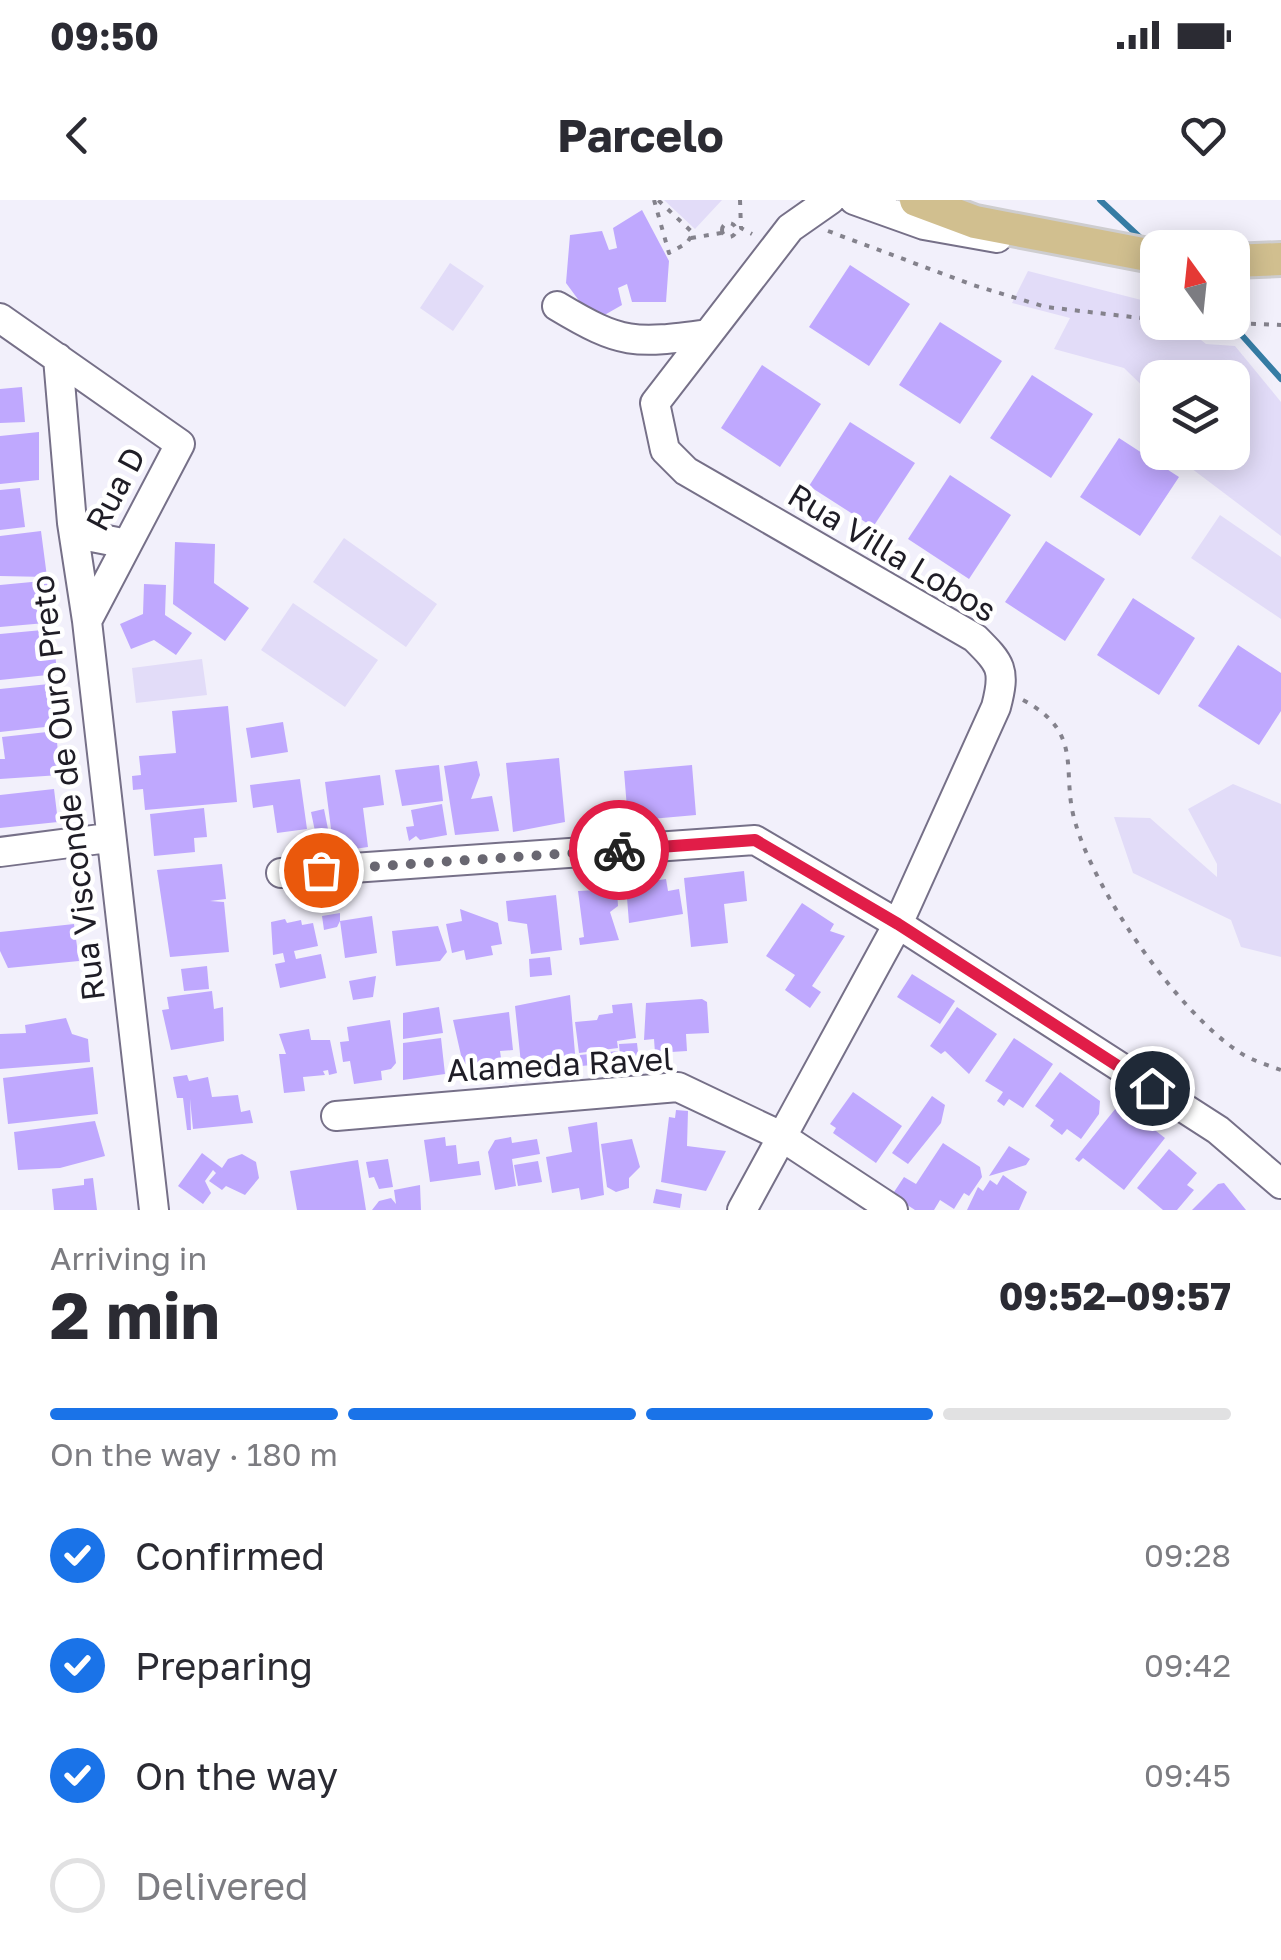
<!DOCTYPE html>
<meta charset="utf-8">
<style>
:root{--surface:#fff;--page:#f7f7f7;--text:#2b2b33;--muted:#7c7c81;--line:#e1e1e2;--accent:#1a73e8}
body{margin:0;font-family:"Golos Text",sans-serif;background:var(--page);color:var(--text);height:100vh;display:flex;flex-direction:column;font-size:38px;white-space:nowrap}
*{box-sizing:border-box;margin:0}
p{font-size:32px;color:var(--muted)}
.icon{flex:none;width:55px;height:55px;fill:none;stroke:currentColor;stroke-width:2;stroke-linecap:round;stroke-linejoin:round}
.map{position:relative;height:1010px;overflow:hidden}
.sheet{display:flex;flex-direction:column;background:var(--surface);flex:1}
.sheet>*{flex:none}
.needle{width:65px;rotate:345deg}
.buttons{position:absolute;left:1140px;top:30px;display:grid;gap:20px}
.buttons a{display:grid;place-items:center;width:110px;height:110px;border-radius:20px;background:var(--surface);box-shadow:0 5px 25px #0003;font-size:50px}
.pin{position:absolute;display:grid;place-items:center;width:85px;height:85px;color:#fff;margin:-42px;border:5px solid #fff;border-radius:50%;box-shadow:0 2px 10px #0007}
.courier{position:absolute;display:grid;place-items:center;width:100px;height:100px;margin:-50px;border:8px solid #e11d48;border-radius:50%;background:#fff;color:#222;box-shadow:0 2px 12px #0007}
.headline em{font-style:normal;font-weight:700}
.headline div{display:flex;flex-direction:column-reverse}
.headline{display:flex;align-items:center;justify-content:space-between;height:170px;padding:0 50px}
h1{font-size:65px;font-weight:700;line-height:75px}
.bar{display:grid;grid-template-columns:repeat(4,1fr);gap:15px 10px;align-content:center;height:120px;padding:0 50px}
.bar i{height:12px;border-radius:8px;background:var(--line)}
.bar .current{background:var(--accent)}
.bar p{grid-column:span 4}
ol{padding:0 50px;list-style:none}
li{display:flex;align-items:center;gap:30px;height:110px}
li p{margin-inline-start:auto}
li .icon{padding:10px;border-radius:50%;background:var(--accent);color:#fff;stroke-width:4}
li:last-child{color:var(--muted)}
li i{width:55px;height:55px;border:5px solid var(--line);border-radius:50%}
.status{display:flex;justify-content:space-between;align-items:center;height:70px;padding:0 50px;background:var(--surface);direction:ltr}
.status svg{height:28px;fill:currentColor}
header{display:flex;justify-content:space-between;align-items:center;height:130px;padding:0 50px;background:var(--surface);font-size:45px;font-weight:700}
.map>svg:first-child{display:block}
</style>
<div class="status"><b>09:50</b><svg viewBox="0 0 49 12"><path d="M0 12V9h3v3zM5 12V6h3v6zM10 12V3h3v9zM15 12V0h3v12zM26 1h20v11H26zM47 4h2v5h-2z"/></svg></div>
<header><svg class="icon" aria-label="back" viewBox="0 0 24 24"><path d="M15 5l-7 7 7 7"/></svg>Parcelo<svg class="icon" aria-label="heart" viewBox="0 0 24 24"><path d="M12 20l-8-8c-3-5 5-10 8-4 3-6 11-1 8 4z"/></svg></header>
<div class="map">
<svg width="1281" height="1010" viewBox="0 0 1281 1010">
<rect width="100%" height="100%" fill="#f2f0fb"/>
<path fill="#e2dcf8" d="M664,0H722L695,29Z
M450,63L484,86L453,131L420,108Z
M1028,71L1157,104L1158,122L1180,123L1206,144L1235,146L1281,202V336L1171,253L1232,252V178H1158L1157,200L1124,168L1054,149L1070,118L1012,103Z
M1220,315L1281,357V419L1191,358Z
M344,338L437,404L406,447L313,382Z
M293,403L378,460L345,507L261,450Z
M202,459L207,495L136,503L132,468Z
M1233,584L1281,604V757L1241,747L1231,720L1133,673L1114,617L1150,618L1217,677V664L1188,609Z"/>
<g fill="none" stroke-linecap="round" stroke-linejoin="round">
<path stroke="#367ca4" stroke-width="6" d="M1100,0L1146,43
M1230,122L1281,179"/>
</g>
<path fill="#bfa8fe" d="M642,10L669,61L666,102H632L627,84L618,88L622,105L594,121L566,83L570,35L602,31L609,50L617,48L613,28Z
M850,65L910,104L869,166L809,127Z
M940,122L1002,161L960,224L899,185Z
M762,165L821,204L780,267L721,228Z
M1032,175L1093,214L1051,278L990,238Z
M22,187L25,222L0,223V189Z
M850,222L915,263L873,327L809,286Z
M39,232V280L0,284V236Z
M1119,238L1179,277L1140,336L1080,297Z
M950,275L1011,315L969,379L908,339Z
M20,288L25,327L0,330V290Z
M41,331L47,377L0,376V336Z
M1046,341L1105,379L1065,441L1005,402Z
M175,342L215,344L214,383L249,408L225,441L173,404Z
M53,380L57,422L0,427V385Z
M144,384L166,385L165,415L192,433L176,455L154,440L131,449L120,424L143,414Z
M1133,398L1195,438L1159,495L1097,455Z
M53,429L57,474L0,480V434Z
M1238,445L1281,473V511L1259,545L1198,506Z
M59,483L63,525L0,532V489Z
M228,506L237,602L145,610L143,589L133,590L132,576L141,575L139,556L176,553L172,511Z
M283,522L288,552L251,558L246,528Z
M56,531L60,575L0,579V559H5L2,537Z
M559,558L565,622L513,632L506,563Z
M477,561L480,575L471,599L492,596L499,631L455,635L444,566Z
M439,565L443,601L402,606L395,570Z
M692,565L696,615L628,621L624,571Z
M380,575L384,605L363,608L368,647L334,652L325,582Z
M300,579L307,629L277,633L273,605L253,608L250,585Z
M54,589L58,622L0,628V595Z
M442,604L447,635L420,640L416,636L409,641L406,627L414,626L411,610Z
M204,608L207,637L194,638L195,652L154,656L150,614Z
M324,609L329,634L316,636L311,612Z
M222,664L226,699L210,701L224,702L229,752L170,757L157,670Z
M744,671L747,701L724,704L728,743L691,747L684,678Z
M666,679L668,691L679,689L683,714L629,723L626,685Z
M617,689L618,706L610,712L619,740L580,745L579,738L584,737L578,691Z
M556,695L562,750L531,754L527,724L508,721L506,701Z
M802,703L834,724L830,731L845,736L812,786L821,792L810,808L785,790L795,775L766,756Z
M460,709L498,723L502,744L491,746L493,755L466,760L464,750L452,753L446,724L462,721Z
M340,713V721L372,716L377,753L345,758L340,721L337,727L324,730L322,716Z
M285,719L287,723L301,720L302,725L313,723L318,746L294,751L296,759L321,754L326,778L280,788L275,764L285,762L283,753L273,755L271,722Z
M74,724L79,761L8,768L0,751V732Z
M438,726L447,752L440,761L396,766L392,731Z
M550,757L552,775L530,777L529,759Z
M207,766L209,789L184,791L181,769Z
M912,774L955,801L940,824L897,797Z
M376,776L373,797L353,800L349,781Z
M212,791L214,809L223,807L224,841L171,850L162,810L169,809L167,797Z
M570,795L576,865L522,873L515,806Z
M702,799L707,802L709,833L686,834L687,851L655,853L654,839L644,840L646,803Z
M632,803L636,838L617,841L618,848L579,853L575,822L597,820L599,815L613,813L612,805Z
M439,807L443,833L403,839V813Z
M957,807L997,834L969,874L945,851L941,854L930,846Z
M509,812L513,850L500,851L502,865L463,864L453,820Z
M66,818L72,834L88,839L90,862L0,869V834L26,833L25,825Z
M390,820L396,863L391,869L381,871L382,880L354,884L350,861L343,862L340,842L349,841L347,827Z
M309,829L311,840H330L337,873L329,875L328,870L323,871L325,875L303,877L305,891L284,893L279,854H286L279,834Z
M441,838L445,874L403,880V843Z
M1014,838L1053,864L1023,908L1009,899L1004,906L997,901L1003,892L985,881Z
M637,843L639,861L581,866L580,855L618,851L620,856L619,844Z
M93,867L98,914L8,924L3,878Z
M1060,872L1100,901L1099,914L1081,939L1067,929L1062,935L1050,926L1054,920L1035,906Z
M187,875L189,881L208,877L212,897L238,895L241,912L250,910L253,923L193,929L190,899L191,930H187L183,898H177L173,877Z
M853,892L902,926L876,963L833,933L836,928L830,924Z
M932,896L945,905L941,923L908,964L892,953Z
M1120,903L1165,938L1124,990L1083,958L1079,962L1075,959Z
M676,910L688,911L687,946L726,951L706,991L661,982L669,917L675,918Z
M95,921L105,956L60,968L18,970L14,932Z
M597,922L604,995L581,1000L579,988L552,993L546,957L572,952L568,927Z
M445,937L446,946L456,945L458,964L479,961L481,975L430,982L424,940Z
M511,937L512,943L537,939L540,954L512,959L516,986L495,990L488,952L495,940Z
M632,939L640,967L629,978V988L616,992L607,987L601,944Z
M943,943L980,967L982,977L969,996L964,993L954,1009L940,1000L934,1010H915L892,995L904,977L916,984Z
M1009,946L1030,959L1026,965L989,976Z
M1169,949L1197,973L1187,985L1194,990L1177,1010H1163L1137,988Z
M202,953L222,968L228,959L242,954L256,962L259,978L245,995L226,986L222,990L209,981L216,973L213,970L205,981L211,993L203,1004L178,986Z
M388,959L393,987L379,989L374,977L369,978L366,962Z
M358,960L366,1010H297L290,971Z
M538,961L542,982L518,986L514,965Z
M1003,975L1027,992L1019,1010H967L978,987L983,991L990,980L997,985Z
M93,978L97,1010H54L52,989L84,985V979Z
M1224,983L1246,1010H1192L1218,984Z
M420,985L421,1010H372L379,1001L391,998L396,1004L394,990Z
M656,989L682,994L680,1008L653,1003Z"/>
<g fill="none" stroke-linecap="round" stroke-linejoin="round">
<defs>
<path id="minor" d="M854,0L924,25L997,38
M557,106C622,145 634,144 708,134
M0,118L180,244L87,421
M58,158L72,323L87,421L154,1010
M72,323L87,336L127,344
M0,652L108,638
M281,673L755,640L898,724L1218,930L1281,984
M336,916L678,887L779,935L893,1010
M742,1010L898,724L996,507C1006,469 1001,464 975,438L686,271L665,250L655,203L790,28L830,0"/>
<path id="major" d="M916,0L975,22L1158,57
M1232,61L1281,59"/>
</defs>
<use href="#minor" stroke="#767088" stroke-width="32"/>
<use href="#major" stroke="#cecdcf" stroke-width="38"/>
<path stroke="#84828c" stroke-width="4" stroke-dasharray="5 8" stroke-linecap="butt" d="M654,0L669,53L687,43L693,33L658,0
M740,0L741,28L752,34
M722 30a7 7 0 1 1 14 0a7 7 0 1 1-14 0Z
M828,31L973,85L1046,107L1158,120
M691,38L721,33
M1212,122L1281,125
M1023,500C1087,534 1059,573 1076,625C1097,695 1178,812 1239,852C1251,860 1267,865 1281,870"/>
<use href="#minor" stroke="#fff" stroke-width="28"/>
<use href="#major" stroke="#d1bf8f" stroke-width="32"/>
</g>
<g fill="none" stroke-linecap="round" stroke-linejoin="round">
<path stroke="#696771" stroke-width="10" stroke-dasharray="0 18" d="M321,670L619,650"/>
<path stroke="#e11d48" stroke-width="12" d="M619,650L755,640L898,724L1152,888"/>
</g>
<g text-anchor="middle" stroke-width="9" stroke-linejoin="round" paint-order="stroke">
<g font-size="32" fill="#1f1d26" stroke="#fff">
<text transform="translate(116 289) rotate(-62)" y="11">Rua D</text>
<text transform="translate(892 353) rotate(31)" y="11">Rua Villa Lobos</text>
<text transform="translate(68 588) rotate(-97)" y="11">Rua Visconde de Ouro Preto</text>
<text transform="translate(560 865) rotate(-3)" y="11">Alameda Ravel</text>
</g>
</g>
</svg>
<div class="buttons">
<a><svg class="needle" viewBox="-14 -14 28 28"><path d="M0-13l5 13h-10z" fill="#e53935"/><path d="M0 13l5-13h-10z" fill="#7c7c81"/></svg></a>
<a><svg class="icon" aria-label="layers" viewBox="0 0 24 24"><path d="M12 4l9 5-9 5-9-5zM3 14l9 5 9-5"/></svg></a>
</div>
<div class="pin" style="left:321px;top:670px;background:#ea580c"><svg class="icon" aria-label="bag" viewBox="0 0 24 24"><path d="M5 8h14l-1 12H6zM9 8a3 3 0 0 1 6 0"/></svg></div>
<div class="pin" style="left:1152px;top:888px;background:#1f2937"><svg class="icon" aria-label="home" viewBox="0 0 24 24"><path d="M3 11l9-7 9 7M6 9v11h12V9"/></svg></div>
<div class="courier" style="left:619px;top:650px"><svg class="icon" aria-label="bike" viewBox="0 0 24 24"><circle cx="6" cy="16" r="4"/><circle cx="18" cy="16" r="4"/><path d="M6 16l4-8h5l3 8M10 8l3 8H6M13 5h3"/></svg></div>
</div>
<section class="sheet">
<div class="headline"><div><h1>2 min</h1><p>Arriving in</p></div><em>09:52–09:57</em></div>
<div class="bar"><i class="current"></i><i class="current"></i><i class="current"></i><i></i><p>On the way · 180 m</p></div>
<ol>
<li><svg class="icon" aria-label="check" viewBox="0 0 24 24"><path d="M5 12l5 5 9-10"/></svg>Confirmed<p>09:28</p></li>
<li><svg class="icon" aria-label="check" viewBox="0 0 24 24"><path d="M5 12l5 5 9-10"/></svg>Preparing<p>09:42</p></li>
<li><svg class="icon" aria-label="check" viewBox="0 0 24 24"><path d="M5 12l5 5 9-10"/></svg>On the way<p>09:45</p></li>
<li><i></i>Delivered</li>
</ol>
</section>
